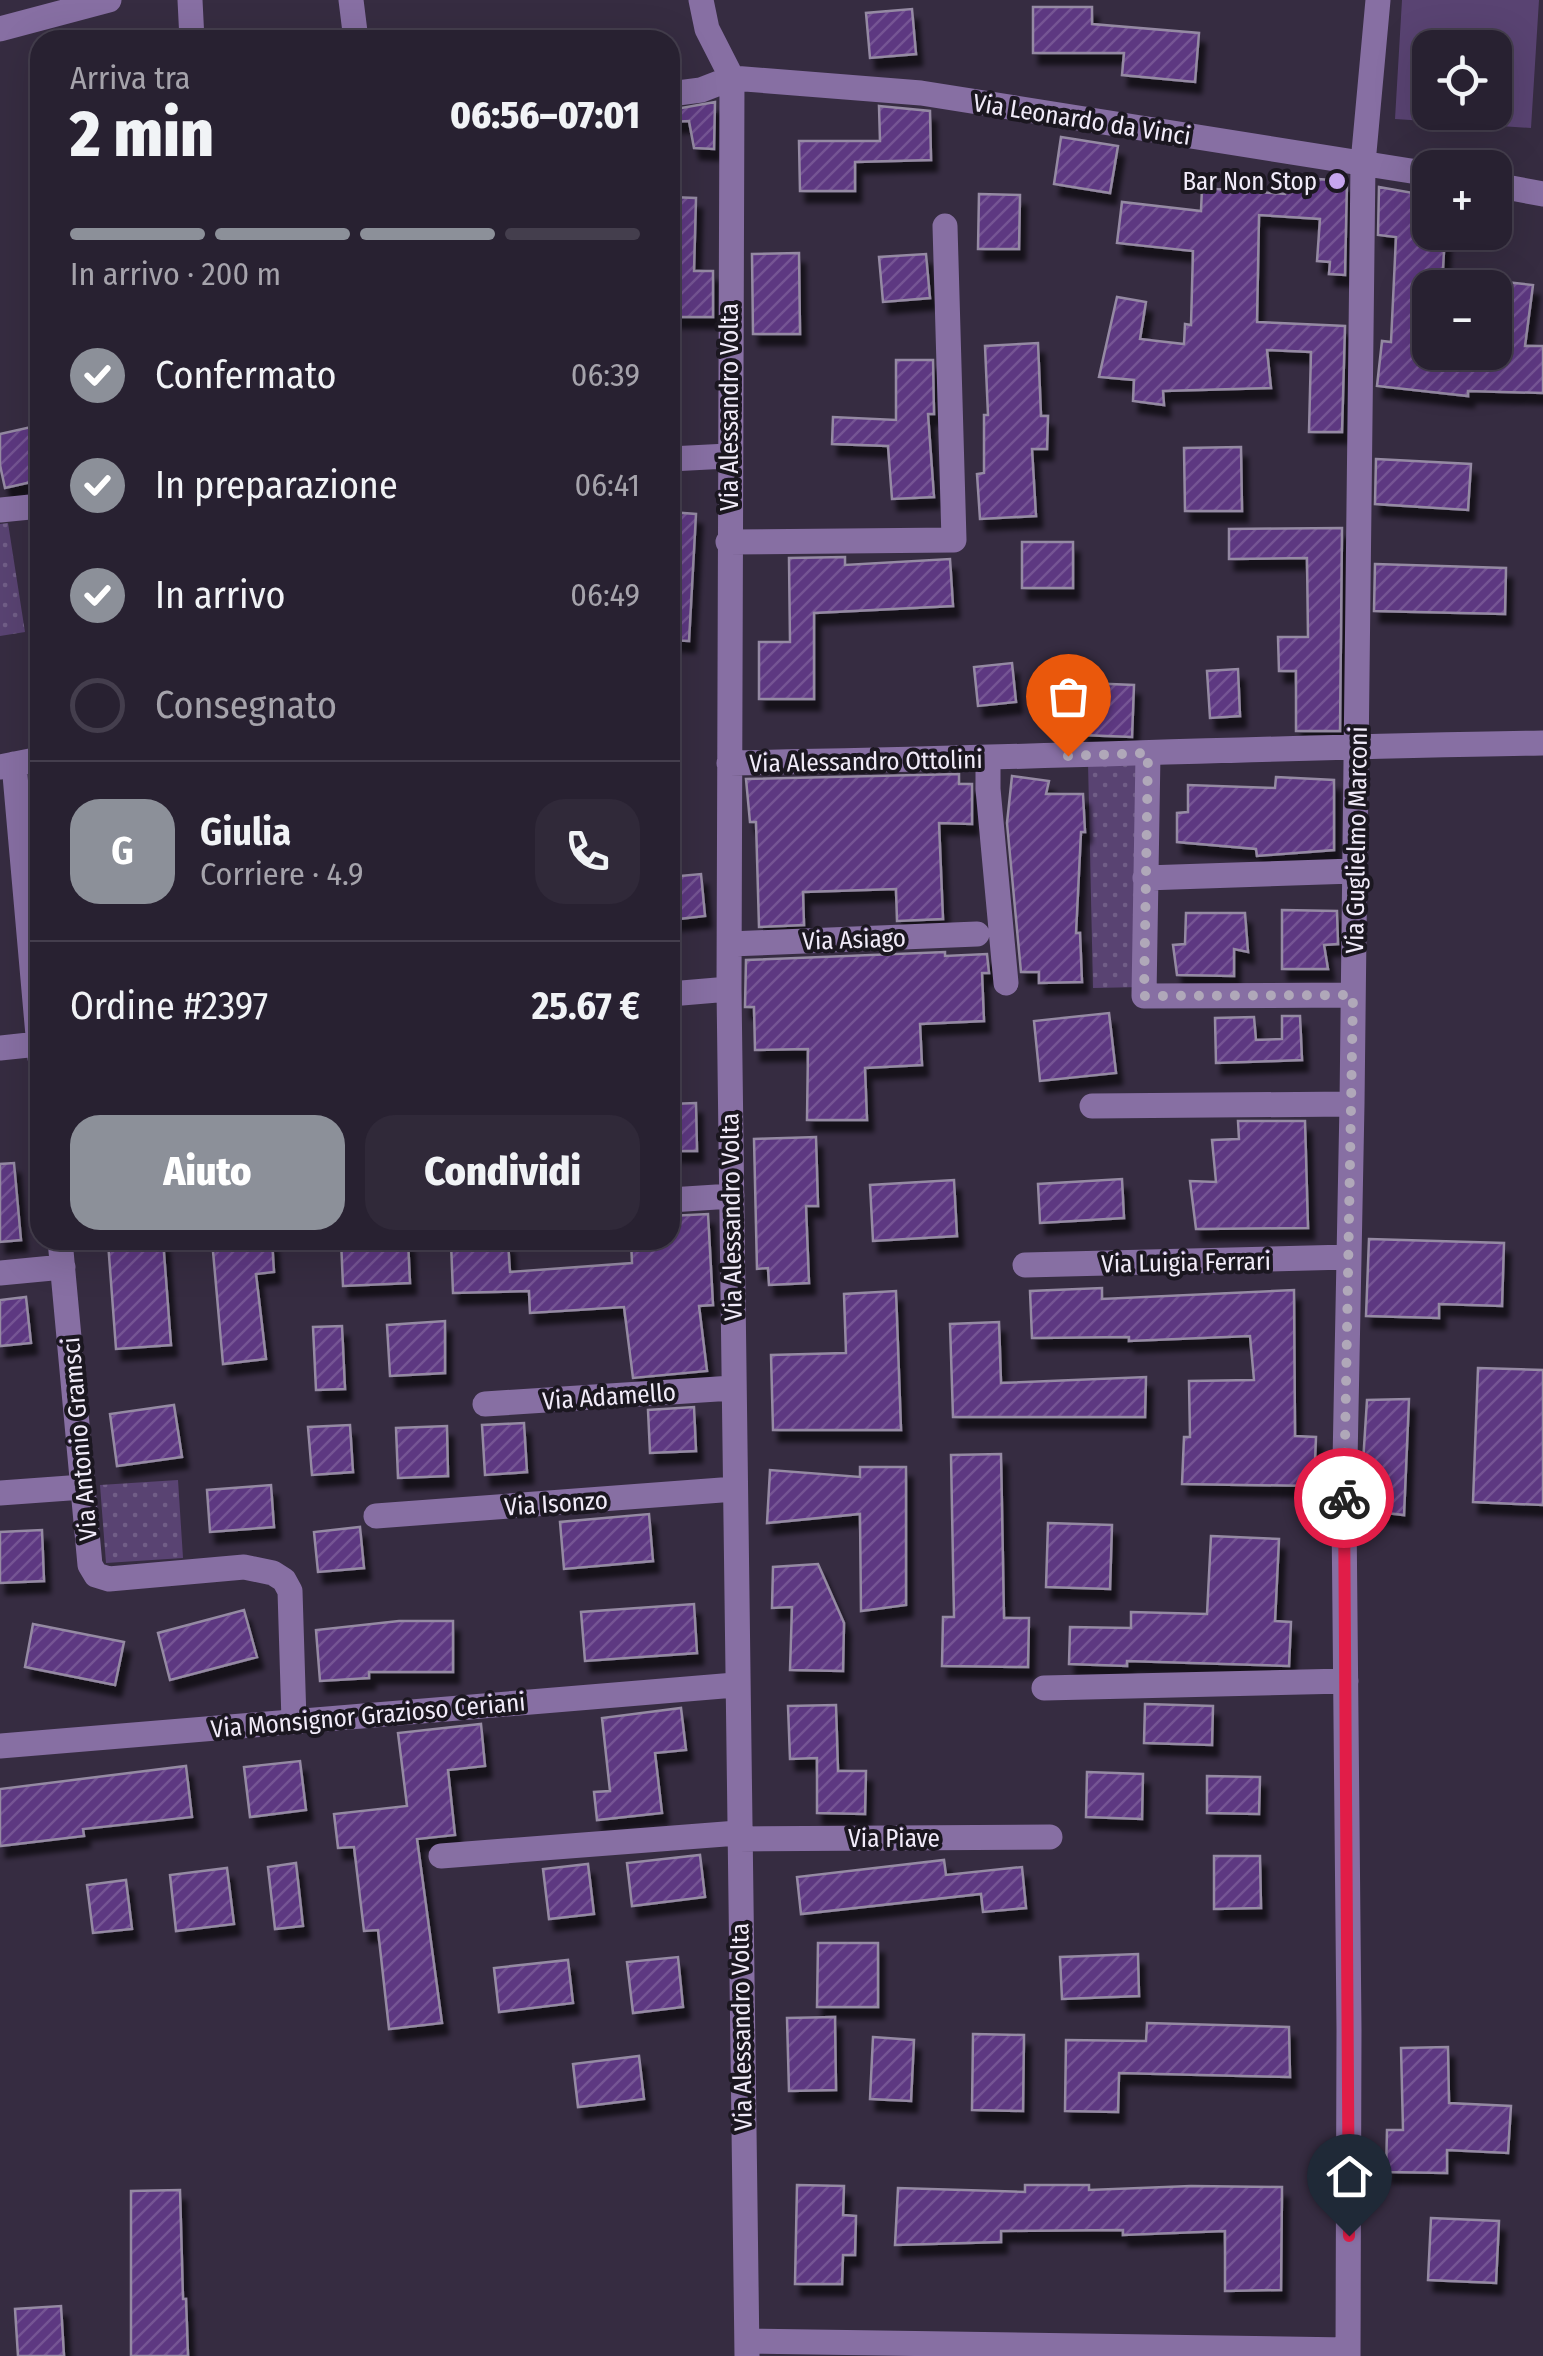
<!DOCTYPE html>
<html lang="it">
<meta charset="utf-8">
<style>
:root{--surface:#282131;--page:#302939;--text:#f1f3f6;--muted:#a5a3ab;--line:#443e4d;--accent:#8c9099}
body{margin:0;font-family:"Fira Sans Condensed",sans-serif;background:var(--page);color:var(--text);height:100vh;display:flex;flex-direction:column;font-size:38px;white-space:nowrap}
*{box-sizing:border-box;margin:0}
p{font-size:32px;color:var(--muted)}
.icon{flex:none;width:55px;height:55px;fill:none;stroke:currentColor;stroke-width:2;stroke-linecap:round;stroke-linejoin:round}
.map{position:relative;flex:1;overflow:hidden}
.side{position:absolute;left:30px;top:30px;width:650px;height:1220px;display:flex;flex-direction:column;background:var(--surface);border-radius:30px;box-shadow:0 10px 40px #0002,0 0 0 2px var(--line)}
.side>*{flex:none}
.fabs{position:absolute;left:1412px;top:30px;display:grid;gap:20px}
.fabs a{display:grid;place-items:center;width:100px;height:100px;border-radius:20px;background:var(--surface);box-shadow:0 10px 40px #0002,0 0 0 2px var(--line);font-size:50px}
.pin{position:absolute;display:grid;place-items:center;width:85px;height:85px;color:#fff;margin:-102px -42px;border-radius:50% 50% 50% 0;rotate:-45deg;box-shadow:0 0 10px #0007}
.pin .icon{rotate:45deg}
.courier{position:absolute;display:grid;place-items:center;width:100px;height:100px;margin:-50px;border:8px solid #e11d48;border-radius:50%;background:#fff;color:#222;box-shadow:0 2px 12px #0007}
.head em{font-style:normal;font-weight:800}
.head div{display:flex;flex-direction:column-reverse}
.head{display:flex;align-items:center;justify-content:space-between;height:170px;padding:0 40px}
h1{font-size:65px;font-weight:800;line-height:75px}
.bar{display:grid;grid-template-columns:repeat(4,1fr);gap:15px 10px;align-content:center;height:120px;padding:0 40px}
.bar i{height:12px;border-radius:8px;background:var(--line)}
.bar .on{background:var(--accent)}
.bar p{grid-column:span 4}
.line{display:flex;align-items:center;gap:25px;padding:0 40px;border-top:2px solid var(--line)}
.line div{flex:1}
.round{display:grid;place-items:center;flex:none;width:105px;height:105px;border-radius:30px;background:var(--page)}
ol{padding:0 40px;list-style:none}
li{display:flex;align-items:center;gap:30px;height:110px}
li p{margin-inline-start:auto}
li .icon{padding:10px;border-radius:50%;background:var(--accent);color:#fff;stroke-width:4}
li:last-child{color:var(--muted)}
li i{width:55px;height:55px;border:5px solid var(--line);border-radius:50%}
.primary-button{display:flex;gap:20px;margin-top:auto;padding:20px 40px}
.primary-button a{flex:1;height:115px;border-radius:30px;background:var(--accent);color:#fff;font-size:40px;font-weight:800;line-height:115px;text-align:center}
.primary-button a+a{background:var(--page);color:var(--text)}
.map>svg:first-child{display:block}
</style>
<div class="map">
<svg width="1543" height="2356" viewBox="0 0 1543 2356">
<defs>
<pattern id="grass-dots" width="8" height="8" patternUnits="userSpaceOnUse" patternTransform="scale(2.5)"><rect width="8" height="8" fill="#594372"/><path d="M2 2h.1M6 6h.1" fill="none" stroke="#715e87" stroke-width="1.8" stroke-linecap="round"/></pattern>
<pattern id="building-hatch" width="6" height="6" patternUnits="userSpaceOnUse" patternTransform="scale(2.5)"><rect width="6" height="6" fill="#5d3781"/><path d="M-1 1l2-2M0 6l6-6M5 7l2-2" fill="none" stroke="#755494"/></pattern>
<filter id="shadow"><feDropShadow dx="6" dy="11" stdDeviation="2.5" flood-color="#0009"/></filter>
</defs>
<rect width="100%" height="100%" fill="#362c41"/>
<path fill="url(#grass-dots)" d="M8,523L25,632L0,636V524Z
M1138,761L1143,987L1093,988L1088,762Z
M178,1480L183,1558L106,1563L100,1485Z"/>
<path fill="#594372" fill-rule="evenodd" d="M1402,0H1539L1531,128L1395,119ZM1430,48H1495V112H1430Z"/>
<path fill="url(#building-hatch)" stroke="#958aa3" stroke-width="2.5" filter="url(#shadow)" d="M1033,7H1092V24L1199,33L1195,82L1122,75L1124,53H1033Z
M912,9L916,54L870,58L866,13Z
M715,102L714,149L694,148L689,121L670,122V110Z
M879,106L930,111L931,160L855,162V191H800L799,141H880Z
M1061,137L1118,146L1110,193L1054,184Z
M1286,177L1347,181L1345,275L1329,274L1330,262L1317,261L1320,219L1259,215L1257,322L1345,326L1342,432H1309L1311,352L1267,350L1271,388L1163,391L1164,405L1133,401L1134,380L1099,377L1117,297L1146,302L1140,339L1184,344L1185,324L1191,325L1193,251L1117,243L1122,202L1201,211L1202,188L1285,194Z
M1379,187L1430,196V232H1445L1442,288H1430V352H1495V281L1533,285L1525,346H1543V393L1468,391V396L1377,386L1382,341L1391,342L1396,237L1378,235Z
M979,194L1020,195L1019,249H978Z
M670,197L696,198L694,271H713V317H670Z
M799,253L800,334H753L752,254Z
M926,254L930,298L883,302L879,257Z
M1038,343L1041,416H1048L1047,449H1032L1036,516L980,519L977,474L984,473V415H988L985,346Z
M896,360H933L934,414H928L934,497L892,499L888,446L832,444L833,417L896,420Z
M40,425V480L5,488L0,465V434Z
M1241,447L1242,511H1185L1184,448Z
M1376,459L1471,464L1468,510L1375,504Z
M670,512L696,514L689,641L670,640Z
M1342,528L1340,731H1296V671H1279L1278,637H1308L1307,558L1229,559V529Z
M1022,542H1073V588H1022Z
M845,557V565L950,559L953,606L814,613V699H759V642H790L789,558Z
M1375,564L1506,568L1505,614L1374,611Z
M1012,663L1016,702L978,706L974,667Z
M1238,669L1240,716L1210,718L1207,671Z
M1085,683L1134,685L1132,737L1082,735Z
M959,774V784H972V824L939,823L943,919L897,921L896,889L803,892L804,925L759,927L756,822H750L746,779Z
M1012,776L1049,781L1046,794H1083L1085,832H1081L1076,933H1080L1082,982L1039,983V972H1021L1007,823Z
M1276,777L1334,780V850L1257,856L1256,849L1177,842V813L1188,812V785L1275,788Z
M701,874L705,916L670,920V877Z
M1282,910L1337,911L1338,944L1324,945L1328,969H1282Z
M1186,913H1245L1248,952L1234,949V976L1177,975L1173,945L1185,944Z
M945,952V956L987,954L989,973H982L984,1021L920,1024L922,1065L865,1068L867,1120H807L808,1049L755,1050L754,1007H745L746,960Z
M1109,1013L1116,1073L1040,1081L1034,1021Z
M1282,1016H1300L1302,1060L1216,1063L1215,1018L1254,1017L1256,1040L1282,1039Z
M696,1103L697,1151H670V1104Z
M1238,1121H1305L1308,1228L1196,1229L1190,1181L1216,1182L1212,1140L1239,1139Z
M816,1137L818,1206H806L809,1283L769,1285L768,1268L757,1269L754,1139Z
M14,1163L21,1240L0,1242V1164Z
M1122,1179L1124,1218L1040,1223L1038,1184Z
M954,1180L957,1236L873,1241L870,1185Z
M708,1214L713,1305L699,1306L707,1371L633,1378L624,1307L530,1313L529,1291L453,1293L451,1243L508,1242L510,1272L632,1263L631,1240H670V1216Z
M1369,1239L1504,1243L1502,1306L1439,1304V1318L1366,1316Z
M163,1240L171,1345L116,1349L108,1242Z
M212,1240H272L274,1272L256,1274L266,1359L223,1364Z
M341,1240H408L410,1283L343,1286Z
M1102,1288V1299L1294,1290L1295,1436L1316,1437L1314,1486L1182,1484L1184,1437H1190L1189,1381L1254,1380L1250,1336L1129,1341V1337L1032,1338L1030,1291Z
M896,1291L901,1430H773L771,1355L846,1353L844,1294Z
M26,1297L31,1343L0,1346V1300Z
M445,1321V1373L390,1376L387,1325Z
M999,1322L1001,1383L1146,1377L1145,1417H953L950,1324Z
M342,1326L345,1389L316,1390L313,1327Z
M1478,1368L1543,1370V1505L1473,1502Z
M1409,1399L1404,1515L1360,1510L1367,1400Z
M174,1405L182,1457L117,1466L110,1414Z
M694,1407L696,1451L650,1453L648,1410Z
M524,1423L527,1472L485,1475L482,1425Z
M350,1425L353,1472L312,1475L308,1427Z
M447,1426L448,1476L398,1478L396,1428Z
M1001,1454L1004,1618H1029L1028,1667L942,1666L943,1617H954L951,1455Z
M860,1467H906V1605L861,1611L860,1514L767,1523L770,1470L860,1477Z
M271,1485L274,1527L210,1532L207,1490Z
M649,1514L653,1561L564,1569L560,1522Z
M1048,1523L1112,1525L1110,1589L1046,1587Z
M360,1527L364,1568L318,1572L314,1532Z
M42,1530L44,1581L0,1583V1532Z
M1211,1536L1279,1539L1275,1621L1291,1622L1289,1666L1127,1661V1666L1069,1664L1070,1627L1131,1628V1612L1207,1614Z
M818,1564L844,1623L843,1671L790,1670L792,1607L772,1608L773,1567Z
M694,1604L697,1653L585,1661L581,1612Z
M244,1610L257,1657L170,1680L158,1633Z
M399,1621H453V1672H369V1678L320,1681L316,1630Z
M33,1624L124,1642L115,1685L25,1667Z
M1145,1704L1213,1706L1212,1745L1144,1743Z
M836,1705L838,1771H866L865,1814L817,1813V1758L790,1759L788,1706Z
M681,1708L686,1750L655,1753L662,1813L597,1820L594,1792L610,1791L602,1718Z
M481,1724L485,1766L448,1770L455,1835L417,1839L442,2023L389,2029L378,1930L364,1931L354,1847L338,1848L334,1814L407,1806L398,1733Z
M300,1761L306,1810L250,1817L244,1767Z
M186,1766L192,1817L83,1829L84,1836L0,1846V1789Z
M1087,1772L1143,1774L1142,1819L1086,1817Z
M1207,1776L1260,1777L1259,1814L1207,1813Z
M700,1855L705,1897L632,1906L627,1863Z
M1214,1856H1260L1261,1908L1214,1909Z
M944,1860L946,1875L1022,1867L1026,1908L983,1912L981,1894L801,1914L797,1877Z
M296,1863L303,1926L275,1929L268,1867Z
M588,1864L594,1914L549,1919L543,1869Z
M227,1868L234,1924L176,1931L170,1875Z
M126,1880L132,1929L93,1933L87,1885Z
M818,1943H878V2007H817Z
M1138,1954L1139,1996L1062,1999L1060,1957Z
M678,1957L683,2007L633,2013L627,1962Z
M568,1960L573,2003L499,2012L494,1968Z
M835,2017L836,2090L789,2091L787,2018Z
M1147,2023L1289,2027L1290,2077L1119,2073L1118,2112L1065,2111L1066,2040L1146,2041Z
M973,2034L1024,2035L1023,2111L972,2110Z
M873,2037L914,2040L911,2101L870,2099Z
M1448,2047L1449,2103L1511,2106L1508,2153L1447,2150V2173L1386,2172L1387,2130H1403L1401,2048Z
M639,2056L644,2099L578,2107L573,2064Z
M797,2185L844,2186L843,2215L856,2216L855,2255H843L842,2284H795Z
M1025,2185H1089V2190L1191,2186L1282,2187L1281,2290L1225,2291V2231L1123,2235V2230L1001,2231V2242L895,2245L898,2188L1025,2192Z
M180,2190L183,2299H186L188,2356H131V2191Z
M1431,2218L1499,2221L1496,2283L1428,2280Z
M61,2306L64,2356H18L15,2309Z"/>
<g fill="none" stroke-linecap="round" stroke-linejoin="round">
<path stroke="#876fa3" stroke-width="25" d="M190,0L192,40
M351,0L356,40
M701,0L707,29L732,78L729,989L747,2356
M0,29L109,0
M670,94L701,90L732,78L921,93L1430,174
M1495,185L1543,194
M670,459L728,456
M0,510L40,506
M728,542L954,540L945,226
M1148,753L1144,996L1353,995
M988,759V789L1006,983
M729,763C1000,759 1271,747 1543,743
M14,764L40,1058
M0,767L40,759
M1145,878L1354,871
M730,944L977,934
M670,994L729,989
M0,1048L38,1044
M1092,1106L1352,1104
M670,1200L732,1196
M60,1240L90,1565L96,1575L109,1579L244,1567L273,1573L284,1580L290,1591L294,1721
M1025,1265L1348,1257
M0,1273L63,1267
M485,1404L733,1388
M0,1493L83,1487
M376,1516L735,1489
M1044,1688L1346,1681
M0,1746L735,1685
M738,1839L1050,1837
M441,1856L738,1833
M747,2341L1348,2350
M1348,2356L1349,2030L1344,1513L1352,1104L1363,163L1378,0"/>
</g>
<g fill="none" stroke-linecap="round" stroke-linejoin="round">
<path stroke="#b0a8b9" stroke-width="10" stroke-dasharray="0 18" d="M1068,756L1148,753L1144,996L1353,995L1344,1498"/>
<path stroke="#e11d48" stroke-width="12" d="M1344,1498L1349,2236"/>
</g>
<circle fill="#c7a6ef" stroke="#1b1720" stroke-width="4" cx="1337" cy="181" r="10"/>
<g text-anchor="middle" stroke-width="8" stroke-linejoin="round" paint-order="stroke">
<g font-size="25" fill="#f1ebf9" stroke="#1b1720">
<text transform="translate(1082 119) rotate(9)" y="9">Via Leonardo da Vinci</text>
<text transform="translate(729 407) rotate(-90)" y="9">Via Alessandro Volta</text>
<text transform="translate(866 761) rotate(-1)" y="9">Via Alessandro Ottolini</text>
<text transform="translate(1356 840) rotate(-89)" y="9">Via Guglielmo Marconi</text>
<text transform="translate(854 939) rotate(-2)" y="9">Via Asiago</text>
<text transform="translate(731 1217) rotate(-91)" y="9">Via Alessandro Volta</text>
<text transform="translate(1186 1262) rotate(-1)" y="9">Via Luigia Ferrari</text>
<text transform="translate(609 1396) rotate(-4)" y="9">Via Adamello</text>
<text transform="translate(79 1439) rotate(-95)" y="9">Via Antonio Gramsci</text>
<text transform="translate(556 1503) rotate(-4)" y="9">Via Isonzo</text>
<text transform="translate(368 1715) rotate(-5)" y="9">Via Monsignor Grazioso Ceriani</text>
<text x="894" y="1847">Via Piave</text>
<text transform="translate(741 2027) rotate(-91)" y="9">Via Alessandro Volta</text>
</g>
<g font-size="25" fill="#f1ebf9" stroke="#1b1720" text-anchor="end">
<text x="1317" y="190">Bar Non Stop</text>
</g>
</g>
</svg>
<div class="fabs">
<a><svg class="icon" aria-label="locate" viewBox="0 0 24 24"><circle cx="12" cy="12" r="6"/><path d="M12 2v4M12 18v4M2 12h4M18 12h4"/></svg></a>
<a>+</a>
<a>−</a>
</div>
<div class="pin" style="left:1068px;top:756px;background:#ea580c"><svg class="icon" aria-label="bag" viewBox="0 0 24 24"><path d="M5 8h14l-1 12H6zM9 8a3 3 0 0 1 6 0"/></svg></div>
<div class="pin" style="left:1349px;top:2236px;background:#1f2937"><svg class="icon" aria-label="home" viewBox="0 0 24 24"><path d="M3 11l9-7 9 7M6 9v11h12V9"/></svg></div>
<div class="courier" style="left:1344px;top:1498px"><svg class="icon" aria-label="bike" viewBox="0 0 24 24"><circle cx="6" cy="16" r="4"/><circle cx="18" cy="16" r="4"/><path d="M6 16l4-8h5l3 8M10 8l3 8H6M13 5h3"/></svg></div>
<section class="side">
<div class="head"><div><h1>2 min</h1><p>Arriva tra</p></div><em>06:56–07:01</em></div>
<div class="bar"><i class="on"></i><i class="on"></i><i class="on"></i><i></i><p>In arrivo · 200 m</p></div>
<ol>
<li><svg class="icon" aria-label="check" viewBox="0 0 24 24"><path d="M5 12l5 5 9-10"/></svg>Confermato<p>06:39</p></li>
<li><svg class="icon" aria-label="check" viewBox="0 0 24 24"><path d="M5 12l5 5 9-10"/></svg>In preparazione<p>06:41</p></li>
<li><svg class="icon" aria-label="check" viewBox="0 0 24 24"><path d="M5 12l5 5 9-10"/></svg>In arrivo<p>06:49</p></li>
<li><i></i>Consegnato</li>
</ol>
<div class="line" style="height:180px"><b class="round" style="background:var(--accent);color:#fff">G</b><div><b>Giulia</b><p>Corriere · 4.9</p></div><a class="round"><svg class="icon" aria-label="phone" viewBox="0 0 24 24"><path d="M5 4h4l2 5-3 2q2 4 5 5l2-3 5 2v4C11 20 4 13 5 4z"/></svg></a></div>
<div class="line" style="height:130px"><div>Ordine #2397</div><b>25.67 €</b></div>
<div class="primary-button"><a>Aiuto</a><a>Condividi</a></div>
</section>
</div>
